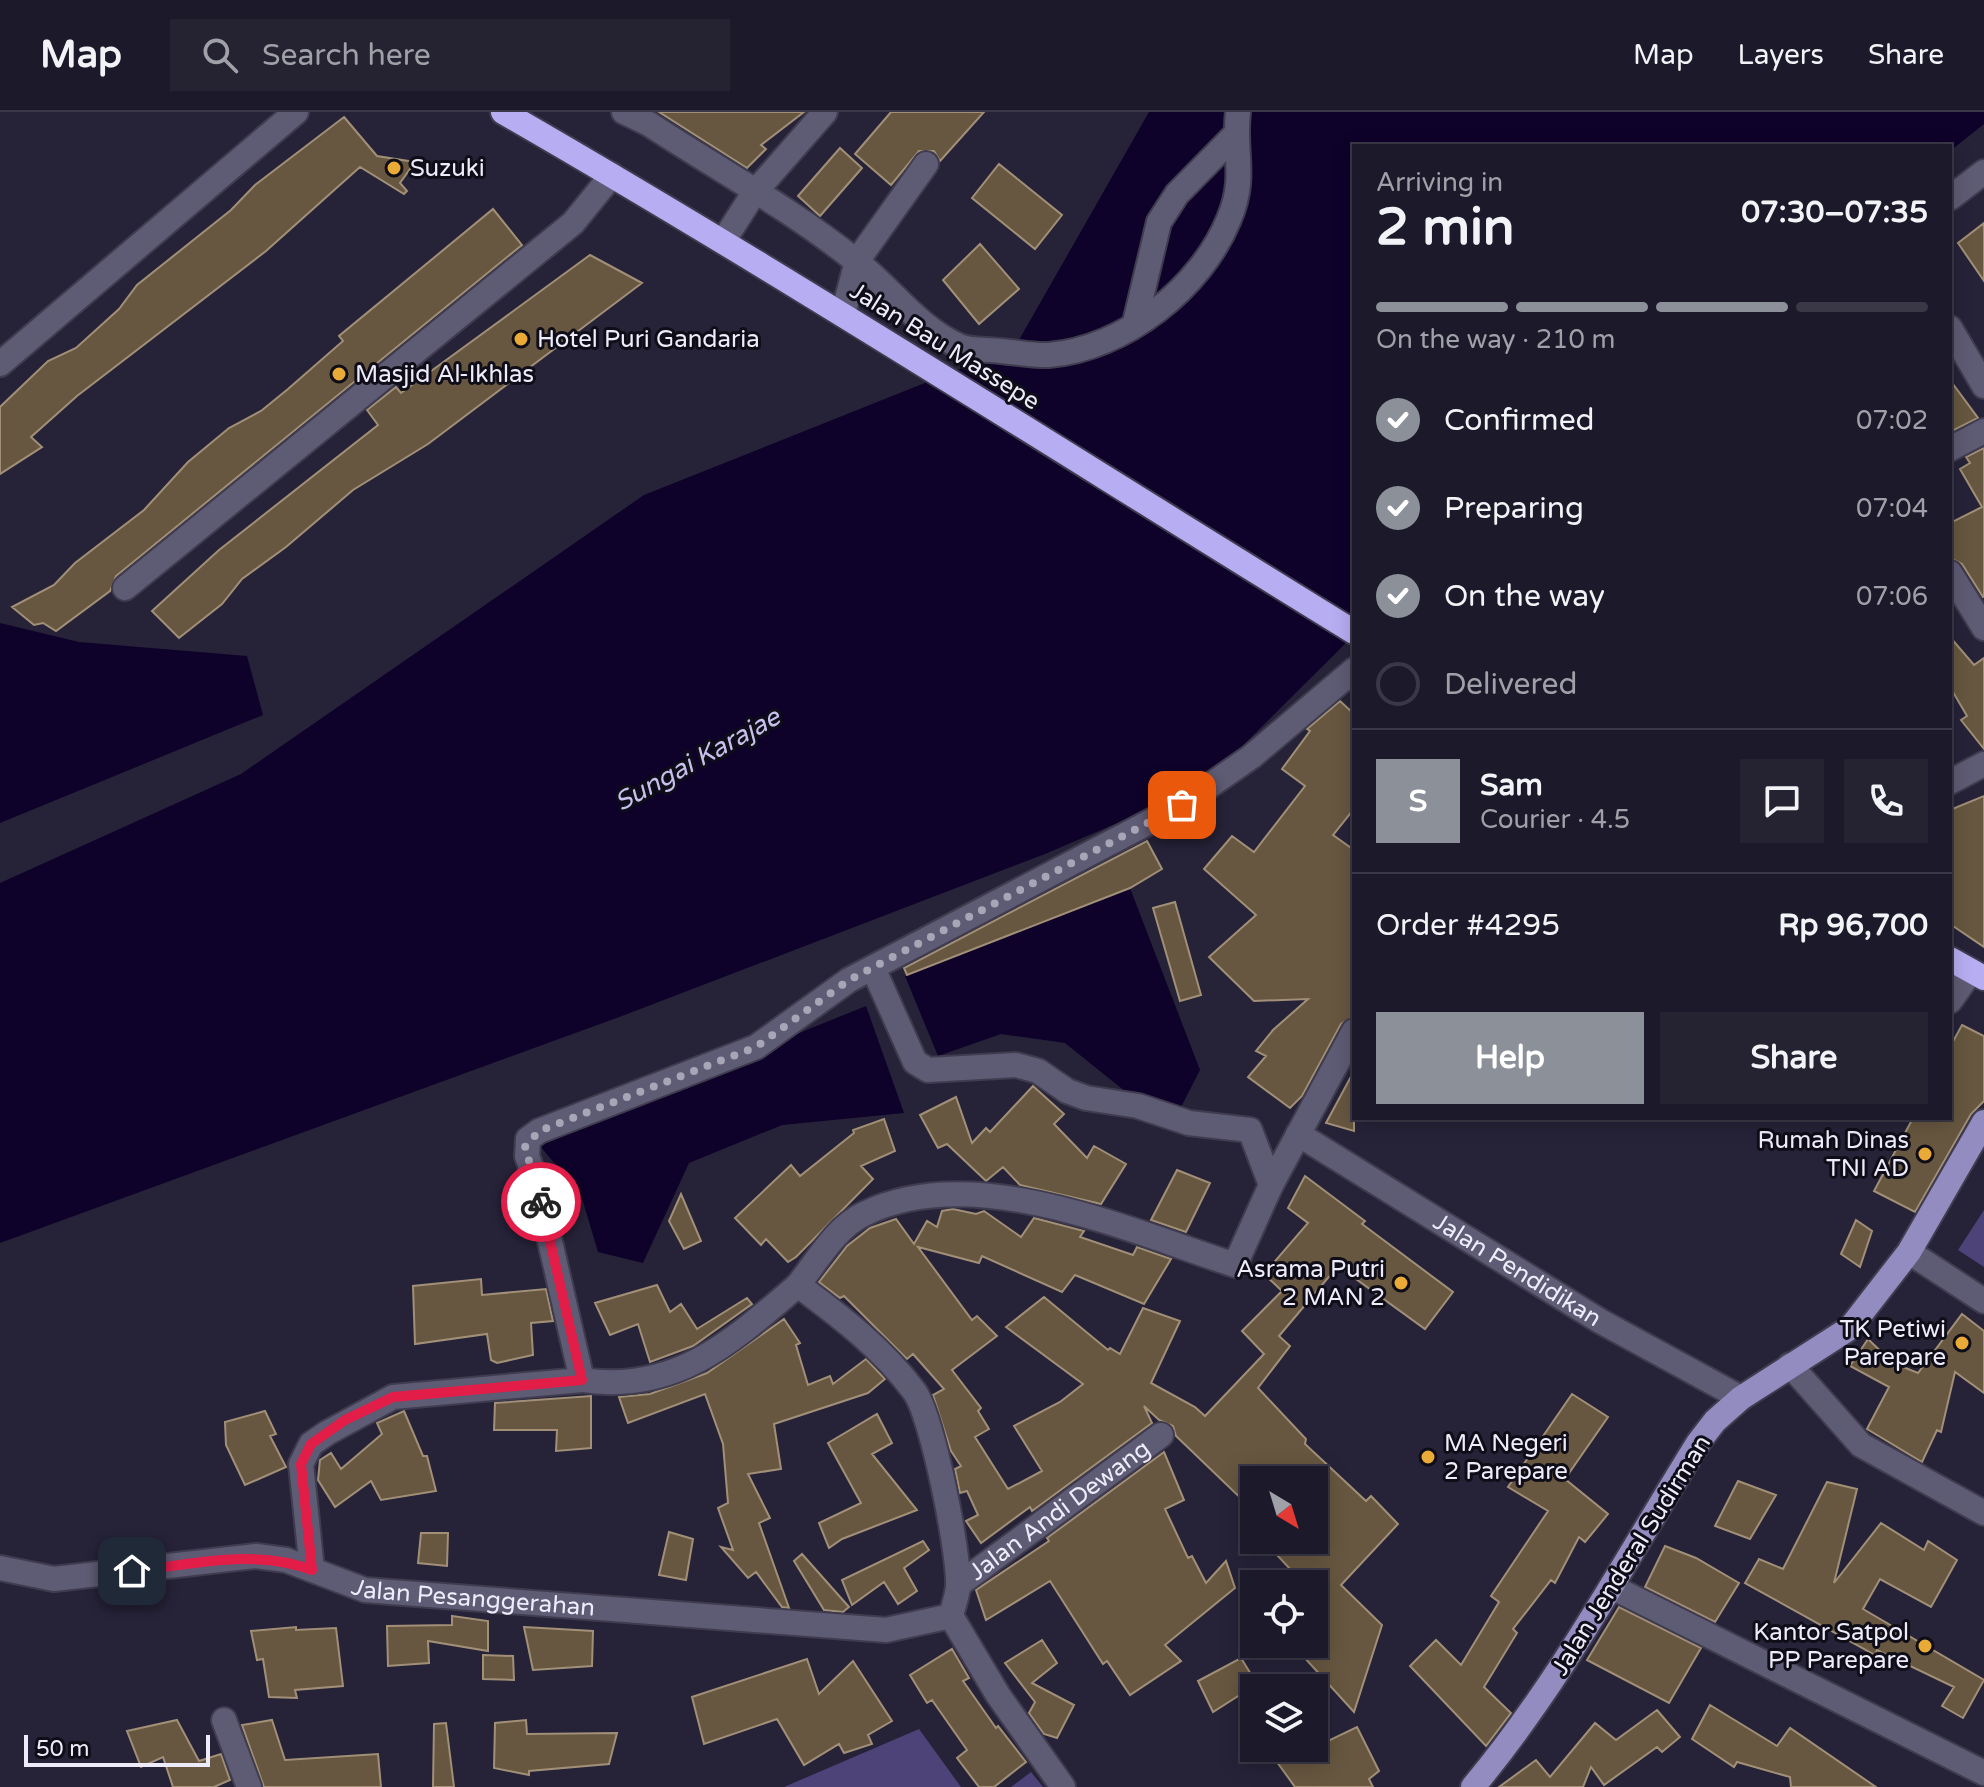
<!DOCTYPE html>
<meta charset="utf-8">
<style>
:root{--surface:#1c1a2a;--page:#252332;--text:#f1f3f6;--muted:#a0a1a8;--line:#3a3847;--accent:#8c9099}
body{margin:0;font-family:"Varela Round",sans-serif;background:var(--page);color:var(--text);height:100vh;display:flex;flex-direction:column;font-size:30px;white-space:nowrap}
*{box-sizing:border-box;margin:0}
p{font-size:26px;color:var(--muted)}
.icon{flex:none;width:44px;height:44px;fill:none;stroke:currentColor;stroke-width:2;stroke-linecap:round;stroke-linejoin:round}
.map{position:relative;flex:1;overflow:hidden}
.side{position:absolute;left:1352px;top:32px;width:600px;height:976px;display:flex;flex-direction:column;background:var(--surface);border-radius:0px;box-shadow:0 4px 20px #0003,0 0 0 2px var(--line)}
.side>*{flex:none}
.needle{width:52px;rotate:142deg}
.buttons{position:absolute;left:1240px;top:1354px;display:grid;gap:16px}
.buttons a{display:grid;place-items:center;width:88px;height:88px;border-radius:0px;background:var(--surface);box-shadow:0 4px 20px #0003,0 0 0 2px var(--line);font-size:40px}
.scale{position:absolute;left:24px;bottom:20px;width:186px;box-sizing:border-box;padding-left:8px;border:4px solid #eeecfb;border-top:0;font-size:22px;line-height:28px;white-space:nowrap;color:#eeecfb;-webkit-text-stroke:6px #0f0d17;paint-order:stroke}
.pin{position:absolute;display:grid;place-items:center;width:68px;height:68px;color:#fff;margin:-34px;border-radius:16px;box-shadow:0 4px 12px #0006}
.courier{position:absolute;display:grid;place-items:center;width:80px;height:80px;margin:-40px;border:6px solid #e11d48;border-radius:50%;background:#fff;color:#222;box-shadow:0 2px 10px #0007}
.head em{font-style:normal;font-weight:800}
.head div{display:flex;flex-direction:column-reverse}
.head{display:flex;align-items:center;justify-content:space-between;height:136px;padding:0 24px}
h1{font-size:52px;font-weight:800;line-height:60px}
.bar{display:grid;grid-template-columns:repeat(4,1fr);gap:12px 8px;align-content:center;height:96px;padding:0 24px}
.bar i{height:10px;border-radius:6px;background:var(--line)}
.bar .current{background:var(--accent)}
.bar p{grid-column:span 4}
.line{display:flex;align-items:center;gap:20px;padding:0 24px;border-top:2px solid var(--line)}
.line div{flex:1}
.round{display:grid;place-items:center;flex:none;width:84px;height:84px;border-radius:0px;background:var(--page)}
ol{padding:0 24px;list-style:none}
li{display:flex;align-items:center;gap:24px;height:88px}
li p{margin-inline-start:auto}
li .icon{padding:8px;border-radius:50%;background:var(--accent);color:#fff;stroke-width:4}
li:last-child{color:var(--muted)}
li i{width:44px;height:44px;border:4px solid var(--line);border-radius:50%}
.button{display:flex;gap:16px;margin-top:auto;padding:16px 24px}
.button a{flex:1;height:92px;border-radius:0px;background:var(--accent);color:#fff;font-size:32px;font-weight:800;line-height:92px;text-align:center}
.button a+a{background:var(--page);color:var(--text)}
header{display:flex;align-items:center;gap:48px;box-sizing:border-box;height:112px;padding:0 40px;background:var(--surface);border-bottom:2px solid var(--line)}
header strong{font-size:38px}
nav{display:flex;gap:44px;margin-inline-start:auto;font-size:28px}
.search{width:560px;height:72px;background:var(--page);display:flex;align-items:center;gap:20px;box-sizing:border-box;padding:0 28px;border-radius:0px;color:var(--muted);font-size:30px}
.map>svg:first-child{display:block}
</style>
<header>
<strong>Map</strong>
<div class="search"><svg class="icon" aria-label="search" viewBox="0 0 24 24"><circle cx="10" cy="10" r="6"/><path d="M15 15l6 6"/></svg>Search here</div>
<nav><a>Map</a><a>Layers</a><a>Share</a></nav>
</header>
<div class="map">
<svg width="1984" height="1675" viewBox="0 0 1984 1675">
<rect width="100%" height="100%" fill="#262238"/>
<path fill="#4d4378" d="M1984,1098V1155L1958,1138Z
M919,1617L961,1675H784Z
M1031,1660L1043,1675H1011Z"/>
<path fill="#0f022a" d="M1149,0H1984V12L1950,39V34H1354V523L1213,663L1189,669L1143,700L1045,742L622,904L0,1131V771L241,662L644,383L1015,235Z
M0,511L79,530L247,544L263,603L0,711Z
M1130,776L1200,958L1179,999L1131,984L1065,931L1001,922L938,944L905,864Z
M866,894L904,1001L782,1013L689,1051L643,1151L598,1140L581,1083L535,1028Z"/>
<path fill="#675740" stroke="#a19077" stroke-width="2" d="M659,0H804L761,33L766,37L747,56Z
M891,0H984L940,49L934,39H919L891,73L855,42Z
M344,5L377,44L415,50L400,71L407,79L404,82L360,55L266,139L77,284L31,325L42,335L0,362V295L48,249L76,236L119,197L137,173L231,98L255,73Z
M840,36L862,56L820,104L798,84Z
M999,52L1062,103L1035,137L972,86Z
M493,97L522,133L116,464L110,479L56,519L43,511L34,513L12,495L54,473L75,451L144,398L188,350L229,316L261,299L288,277L343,229L339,224Z
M1984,111V169L1958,131Z
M980,132L1019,177L979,212L943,168Z
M590,143L642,171L428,332L353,378L286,435L242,467L222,492L179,526L152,499L219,438L378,313L367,298L396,275L401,281Z
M1950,268L1978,306L1950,320Z
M1984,336V484L1983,485L1962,452L1950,446V411L1982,395L1960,357L1970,351L1966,345Z
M1950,525L1974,553L1984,546V637L1961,608L1967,604L1950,575Z
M1340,589L1354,602V697L1333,723L1354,738V904L1341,912L1302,984L1290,996L1248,965L1266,944L1256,939L1273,918L1308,887L1254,889L1209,845L1256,803L1204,757L1232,724L1254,740L1305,674L1282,657L1310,619L1307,617Z
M1984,684V835L1950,812V698Z
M1147,729L1162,757L1130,776L907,863L904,856Z
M1175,790L1201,883L1180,889L1153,796Z
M1962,913L1984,924V989L1971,1002L1915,1100L1874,1079L1913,1006H1950V935Z
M1354,959V1019L1326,1011Z
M1033,974L1064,1002L1054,1012L1087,1046L1094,1034L1126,1052L1101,1092L1020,1073L1003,1055L986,1069L947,1032L938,1036L920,1003L956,985L972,1031L986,1016L990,1020Z
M884,1007L895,1039L861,1054L873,1067L796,1145L788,1150L766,1127L761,1133L735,1106L791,1053L800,1064L854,1021L853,1018Z
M1177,1058L1210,1071L1186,1120L1151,1108Z
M1305,1064L1365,1109L1362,1112L1453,1180L1425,1217L1338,1154L1279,1224L1290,1234L1258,1276L1306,1327L1305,1332L1366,1389L1371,1384L1398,1412L1341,1473L1382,1513L1354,1600L1292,1532H1314V1472H1304L1263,1428H1314V1368H1254V1399L1176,1324L1173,1314L1159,1308L1144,1294L1152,1311L1032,1399L1030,1395L981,1431L966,1409L978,1403L967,1379L960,1381L955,1357L961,1354L951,1339L933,1283L944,1277L913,1242L907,1247L844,1184L840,1186L819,1170L847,1134L870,1116L896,1107L914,1132L927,1109L937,1115L942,1099L953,1097L976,1102L984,1099L1021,1125L1034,1106L1084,1119L1080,1125L1133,1143L1137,1135L1171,1147L1144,1192L1075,1163L1062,1180L982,1144L979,1151L918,1135L972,1208L977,1204L997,1224L952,1258L981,1296L978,1299L989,1317L975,1325L1008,1377L1042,1359L1014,1314L1060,1290L1083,1272L1006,1215L1044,1185L1108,1238L1110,1236L1120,1242L1143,1196L1180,1209L1151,1271L1195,1295L1205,1304L1264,1242L1242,1219L1282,1179L1264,1162L1308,1111L1288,1096Z
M681,1082L701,1129L684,1137L669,1109Z
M1856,1108L1872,1119L1860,1155L1841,1142Z
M481,1167L482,1183L546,1177L553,1209L531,1211L533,1243L497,1251L491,1248L487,1222L415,1232L413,1174Z
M657,1173L670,1200L681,1192L697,1217L747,1186L752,1192L693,1234L650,1250L638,1212L610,1223L595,1191Z
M1962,1202L1984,1219V1281L1955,1260L1941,1320L1937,1318L1922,1350L1867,1317L1889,1275L1850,1254L1868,1227L1893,1251L1918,1261Z
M784,1207L800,1231L796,1233L808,1273L830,1264L833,1272L866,1247L885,1267L868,1281L774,1312L781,1357L748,1362L770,1406L759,1411L789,1496L782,1495L756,1460L748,1466L721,1435L733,1438L718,1396L728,1391L723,1332L705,1282L628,1311L619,1285L650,1282L707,1261Z
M1572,1282L1608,1305L1565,1367L1608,1402L1585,1430L1579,1425L1555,1471L1551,1468L1513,1517L1517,1521L1484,1575L1511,1601L1486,1634L1410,1554L1436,1528L1461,1553L1499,1490L1491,1484L1548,1399L1508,1375Z
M591,1284V1336L556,1339L557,1318H494L495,1291Z
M265,1299L276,1322L270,1324L286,1355L245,1373L226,1333L225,1310Z
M404,1299L423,1344H427L436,1379L381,1388L371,1369L335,1395L318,1368L320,1348L331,1341L341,1357L382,1322L377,1311Z
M877,1302L892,1331L872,1342L917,1398L842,1427L829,1436L819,1411L861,1391L828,1331Z
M1164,1340L1184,1388L1165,1397L1188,1446L1192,1444L1206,1471L1226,1449L1235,1476L1165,1533L1181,1549L1130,1583L1107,1549L1103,1552L1050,1469L986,1508L976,1478L1049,1429L1047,1426Z
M1738,1369L1776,1383L1750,1427L1715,1414Z
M1827,1370L1857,1377L1834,1471L1881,1411L1924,1438L1928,1429L1957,1448L1931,1495L1880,1467L1863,1497L1984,1568L1963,1606L1942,1594L1954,1575L1877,1538L1875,1543L1745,1471L1759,1447L1783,1457Z
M669,1420L693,1427L686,1468L659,1463Z
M421,1421H448L447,1454L418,1451Z
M923,1429L929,1438L904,1456L917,1479L898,1492L884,1470L852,1493L842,1468Z
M1665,1434L1696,1446L1739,1471L1715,1510L1645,1475Z
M802,1442L849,1495L843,1500L824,1498L794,1449Z
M1619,1495L1701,1536L1669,1591L1587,1548Z
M452,1504L488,1509V1539L428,1529L429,1551L388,1554L387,1514L452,1513Z
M296,1515V1518L336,1516L343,1574L295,1578L297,1586L269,1585L263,1547L257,1548L251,1519Z
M524,1515L593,1519L592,1554L533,1558Z
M1042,1528L1057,1551L1032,1571L1074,1593L1057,1626L1044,1622L1029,1601L1035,1590L1005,1551Z
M952,1537L969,1566L963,1569L996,1616L998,1614L1026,1650L994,1675H979L957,1646L967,1638L932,1588L927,1591L910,1563Z
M483,1543L513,1544L514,1568L483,1567Z
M1241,1546L1257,1572L1213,1600L1198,1569Z
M807,1547L819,1582L853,1549L892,1609L868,1623L872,1632L844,1641L839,1632L804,1653L777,1607L704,1632L692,1585Z
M1710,1593L1777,1634L1790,1616L1876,1675H1791L1790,1665L1737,1650L1734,1655L1692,1627Z
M1657,1598L1680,1625L1662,1640L1657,1635L1604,1673L1591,1655L1583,1675H1499L1536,1648L1550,1665L1595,1611L1616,1628Z
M177,1608L199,1649L221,1642L230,1668L214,1675H173L163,1645L141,1655L127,1619Z
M272,1608L285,1648L378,1642L381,1675H264L242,1613Z
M526,1608L527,1622L617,1621L609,1652L529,1659V1663L494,1656L495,1611Z
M446,1611L454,1675H433L434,1612Z
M1357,1615L1379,1659L1369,1667L1373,1675H1295L1277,1650L1299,1637L1301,1642Z"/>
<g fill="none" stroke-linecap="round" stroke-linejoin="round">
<defs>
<g id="minor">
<path d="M624,0L649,12C718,57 792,98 856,149C891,176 917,215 959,234C971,239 987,237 1000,239C1016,240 1033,244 1049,243C1124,237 1201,176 1229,107C1247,64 1233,42 1238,0"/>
<path d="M1950,86L1984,60"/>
<path d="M724,128L754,81L825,0"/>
<path d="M843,202L857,149L926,52"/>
<path d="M1135,211L1159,110L1177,82L1236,22"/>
<path d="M1950,216L1984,274"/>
<path d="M0,252L296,0"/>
<path d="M1950,337L1984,319"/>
<path d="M1950,461L1984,516"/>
<path d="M125,476L573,111L612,63"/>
<path d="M1950,670L1984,652"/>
<path d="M873,856L915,950L928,958L1016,953L1038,959L1067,979L1086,986L1138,994L1189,1011L1250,1018L1271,1073"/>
<path d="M1950,889L1971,859"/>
<path id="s1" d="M1298,1022L1600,1209L1741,1286"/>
<path d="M1909,1140L1984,1189"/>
<path d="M798,1173C732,1230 675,1282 582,1268L536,1069L527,1044L528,1027L539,1019L756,935L849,868L1182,693L1251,645L1354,558"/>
<path d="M1790,1253L1861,1333L1984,1401"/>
<path id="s2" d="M0,1456L54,1467L256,1444L286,1448L365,1478L886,1518L951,1504"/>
<path d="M312,1458L301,1352L311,1332L327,1321L393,1285L582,1268"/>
<path id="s3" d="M958,1473L1161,1323"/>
<path d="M1614,1476L1984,1661"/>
<path d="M951,1504C953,1495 957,1485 958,1475C960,1444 932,1302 914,1279C882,1236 841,1205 798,1173C817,1149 836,1115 864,1102C973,1048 1127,1118 1235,1153L1271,1073L1354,919"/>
<path d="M951,1504L998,1583L1063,1675"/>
<path d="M224,1608L249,1675"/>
</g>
<path id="major" d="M1473,1675C1562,1568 1625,1448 1698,1331L1715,1309L1741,1286L1850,1216L1909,1140L1984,1010"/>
<path id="highway" d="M503,0C791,166 1071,346 1354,520
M1950,847L1984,866"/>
</defs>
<use href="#minor" stroke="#403c4f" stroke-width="28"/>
<use href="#major" stroke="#403c4f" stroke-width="28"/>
<use href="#highway" stroke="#403c4f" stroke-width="28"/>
<use href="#minor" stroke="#5e5b74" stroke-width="24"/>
<use href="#major" stroke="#938cc0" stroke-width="24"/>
<use href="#highway" stroke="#b7adf2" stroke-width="24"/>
</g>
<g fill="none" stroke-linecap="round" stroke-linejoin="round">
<path stroke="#a8a5b7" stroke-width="8" stroke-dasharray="0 14.4" d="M541,1090L525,1035L539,1019L756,935L849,868L1182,693"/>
<path stroke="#e11d48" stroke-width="10" d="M132,1459C193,1453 253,1436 312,1458L301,1352L311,1332L345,1308L393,1285L582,1268L541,1090"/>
</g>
<g fill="#eaaa38" stroke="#0f0d17" stroke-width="3">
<circle cx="394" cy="56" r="8"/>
<circle cx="521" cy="227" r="8"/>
<circle cx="339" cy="262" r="8"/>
<circle cx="1925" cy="1042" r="8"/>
<circle cx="1401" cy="1171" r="8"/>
<circle cx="1962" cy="1231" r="8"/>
<circle cx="1428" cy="1345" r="8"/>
<circle cx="1925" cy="1534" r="8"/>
</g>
<g text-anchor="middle" stroke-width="6" stroke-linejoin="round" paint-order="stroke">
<g font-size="24" fill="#eeecfb" stroke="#0f0d17" text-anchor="start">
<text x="410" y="64">Suzuki</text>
<text x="537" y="235">Hotel Puri Gandaria</text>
<text x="355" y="270">Masjid Al-Ikhlas</text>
<text x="1909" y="1036" text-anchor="end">Rumah Dinas<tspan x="1909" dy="28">TNI AD</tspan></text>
<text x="1385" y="1165" text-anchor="end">Asrama Putri<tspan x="1385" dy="28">2 MAN 2</tspan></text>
<text x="1946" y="1225" text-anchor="end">TK Petiwi<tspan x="1946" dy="28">Parepare</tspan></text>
<text x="1444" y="1339">MA Negeri<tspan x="1444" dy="28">2 Parepare</tspan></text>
<text x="1909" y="1528" text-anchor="end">Kantor Satpol<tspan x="1909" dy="28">PP Parepare</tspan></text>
</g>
<g font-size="24" fill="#eeecfb" stroke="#0f0d17">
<text transform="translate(945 234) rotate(32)" y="8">Jalan Bau Massepe</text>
<text dy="8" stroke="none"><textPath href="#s1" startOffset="258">Jalan Pendidikan</textPath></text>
<text dy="8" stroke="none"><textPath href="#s3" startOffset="126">Jalan Andi Dewang</textPath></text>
<text transform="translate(1631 1443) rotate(-58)" y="8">Jalan Jenderal Sudirman</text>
<text dy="8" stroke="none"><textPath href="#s2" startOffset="482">Jalan Pesanggerahan</textPath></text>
</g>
<g font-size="26" font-style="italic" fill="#c6c0ee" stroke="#0f0d17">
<text transform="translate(697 647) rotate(-29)" y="9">Sungai Karajae</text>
</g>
</g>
</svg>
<div class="buttons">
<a><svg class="needle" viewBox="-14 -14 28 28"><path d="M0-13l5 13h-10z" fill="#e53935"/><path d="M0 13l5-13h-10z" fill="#a0a1a8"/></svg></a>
<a><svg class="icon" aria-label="locate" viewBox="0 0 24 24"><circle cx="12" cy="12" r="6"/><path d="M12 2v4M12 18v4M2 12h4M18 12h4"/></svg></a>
<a><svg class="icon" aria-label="layers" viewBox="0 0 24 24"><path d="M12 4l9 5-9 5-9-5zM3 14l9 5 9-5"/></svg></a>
</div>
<div class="scale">50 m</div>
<div class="pin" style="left:1182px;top:693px;background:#ea580c"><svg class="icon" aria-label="bag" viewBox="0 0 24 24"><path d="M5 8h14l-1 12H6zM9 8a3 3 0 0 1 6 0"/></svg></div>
<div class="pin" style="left:132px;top:1459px;background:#1f2937"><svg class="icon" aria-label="home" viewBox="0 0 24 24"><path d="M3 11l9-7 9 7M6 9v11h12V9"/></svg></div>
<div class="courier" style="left:541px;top:1090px"><svg class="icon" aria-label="bike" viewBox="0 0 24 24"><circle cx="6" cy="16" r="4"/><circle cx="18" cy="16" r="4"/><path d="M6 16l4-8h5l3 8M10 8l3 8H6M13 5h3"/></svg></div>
<section class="side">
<div class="head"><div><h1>2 min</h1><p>Arriving in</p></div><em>07:30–07:35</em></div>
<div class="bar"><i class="current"></i><i class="current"></i><i class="current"></i><i></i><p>On the way · 210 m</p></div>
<ol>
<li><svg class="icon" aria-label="check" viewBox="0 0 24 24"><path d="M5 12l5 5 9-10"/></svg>Confirmed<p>07:02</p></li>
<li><svg class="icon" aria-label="check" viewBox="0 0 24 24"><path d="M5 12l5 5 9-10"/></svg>Preparing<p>07:04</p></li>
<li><svg class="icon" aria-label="check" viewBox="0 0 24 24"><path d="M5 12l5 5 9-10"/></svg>On the way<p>07:06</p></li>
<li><i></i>Delivered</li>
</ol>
<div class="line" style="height:144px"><b class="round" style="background:var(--accent);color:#fff">S</b><div><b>Sam</b><p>Courier · 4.5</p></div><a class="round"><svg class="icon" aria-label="chat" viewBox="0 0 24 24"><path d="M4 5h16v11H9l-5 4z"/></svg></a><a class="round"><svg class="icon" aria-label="phone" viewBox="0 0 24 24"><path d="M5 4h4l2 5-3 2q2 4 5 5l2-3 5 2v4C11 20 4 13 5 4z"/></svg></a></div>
<div class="line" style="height:104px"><div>Order #4295</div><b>Rp 96,700</b></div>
<div class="button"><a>Help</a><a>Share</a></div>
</section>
</div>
